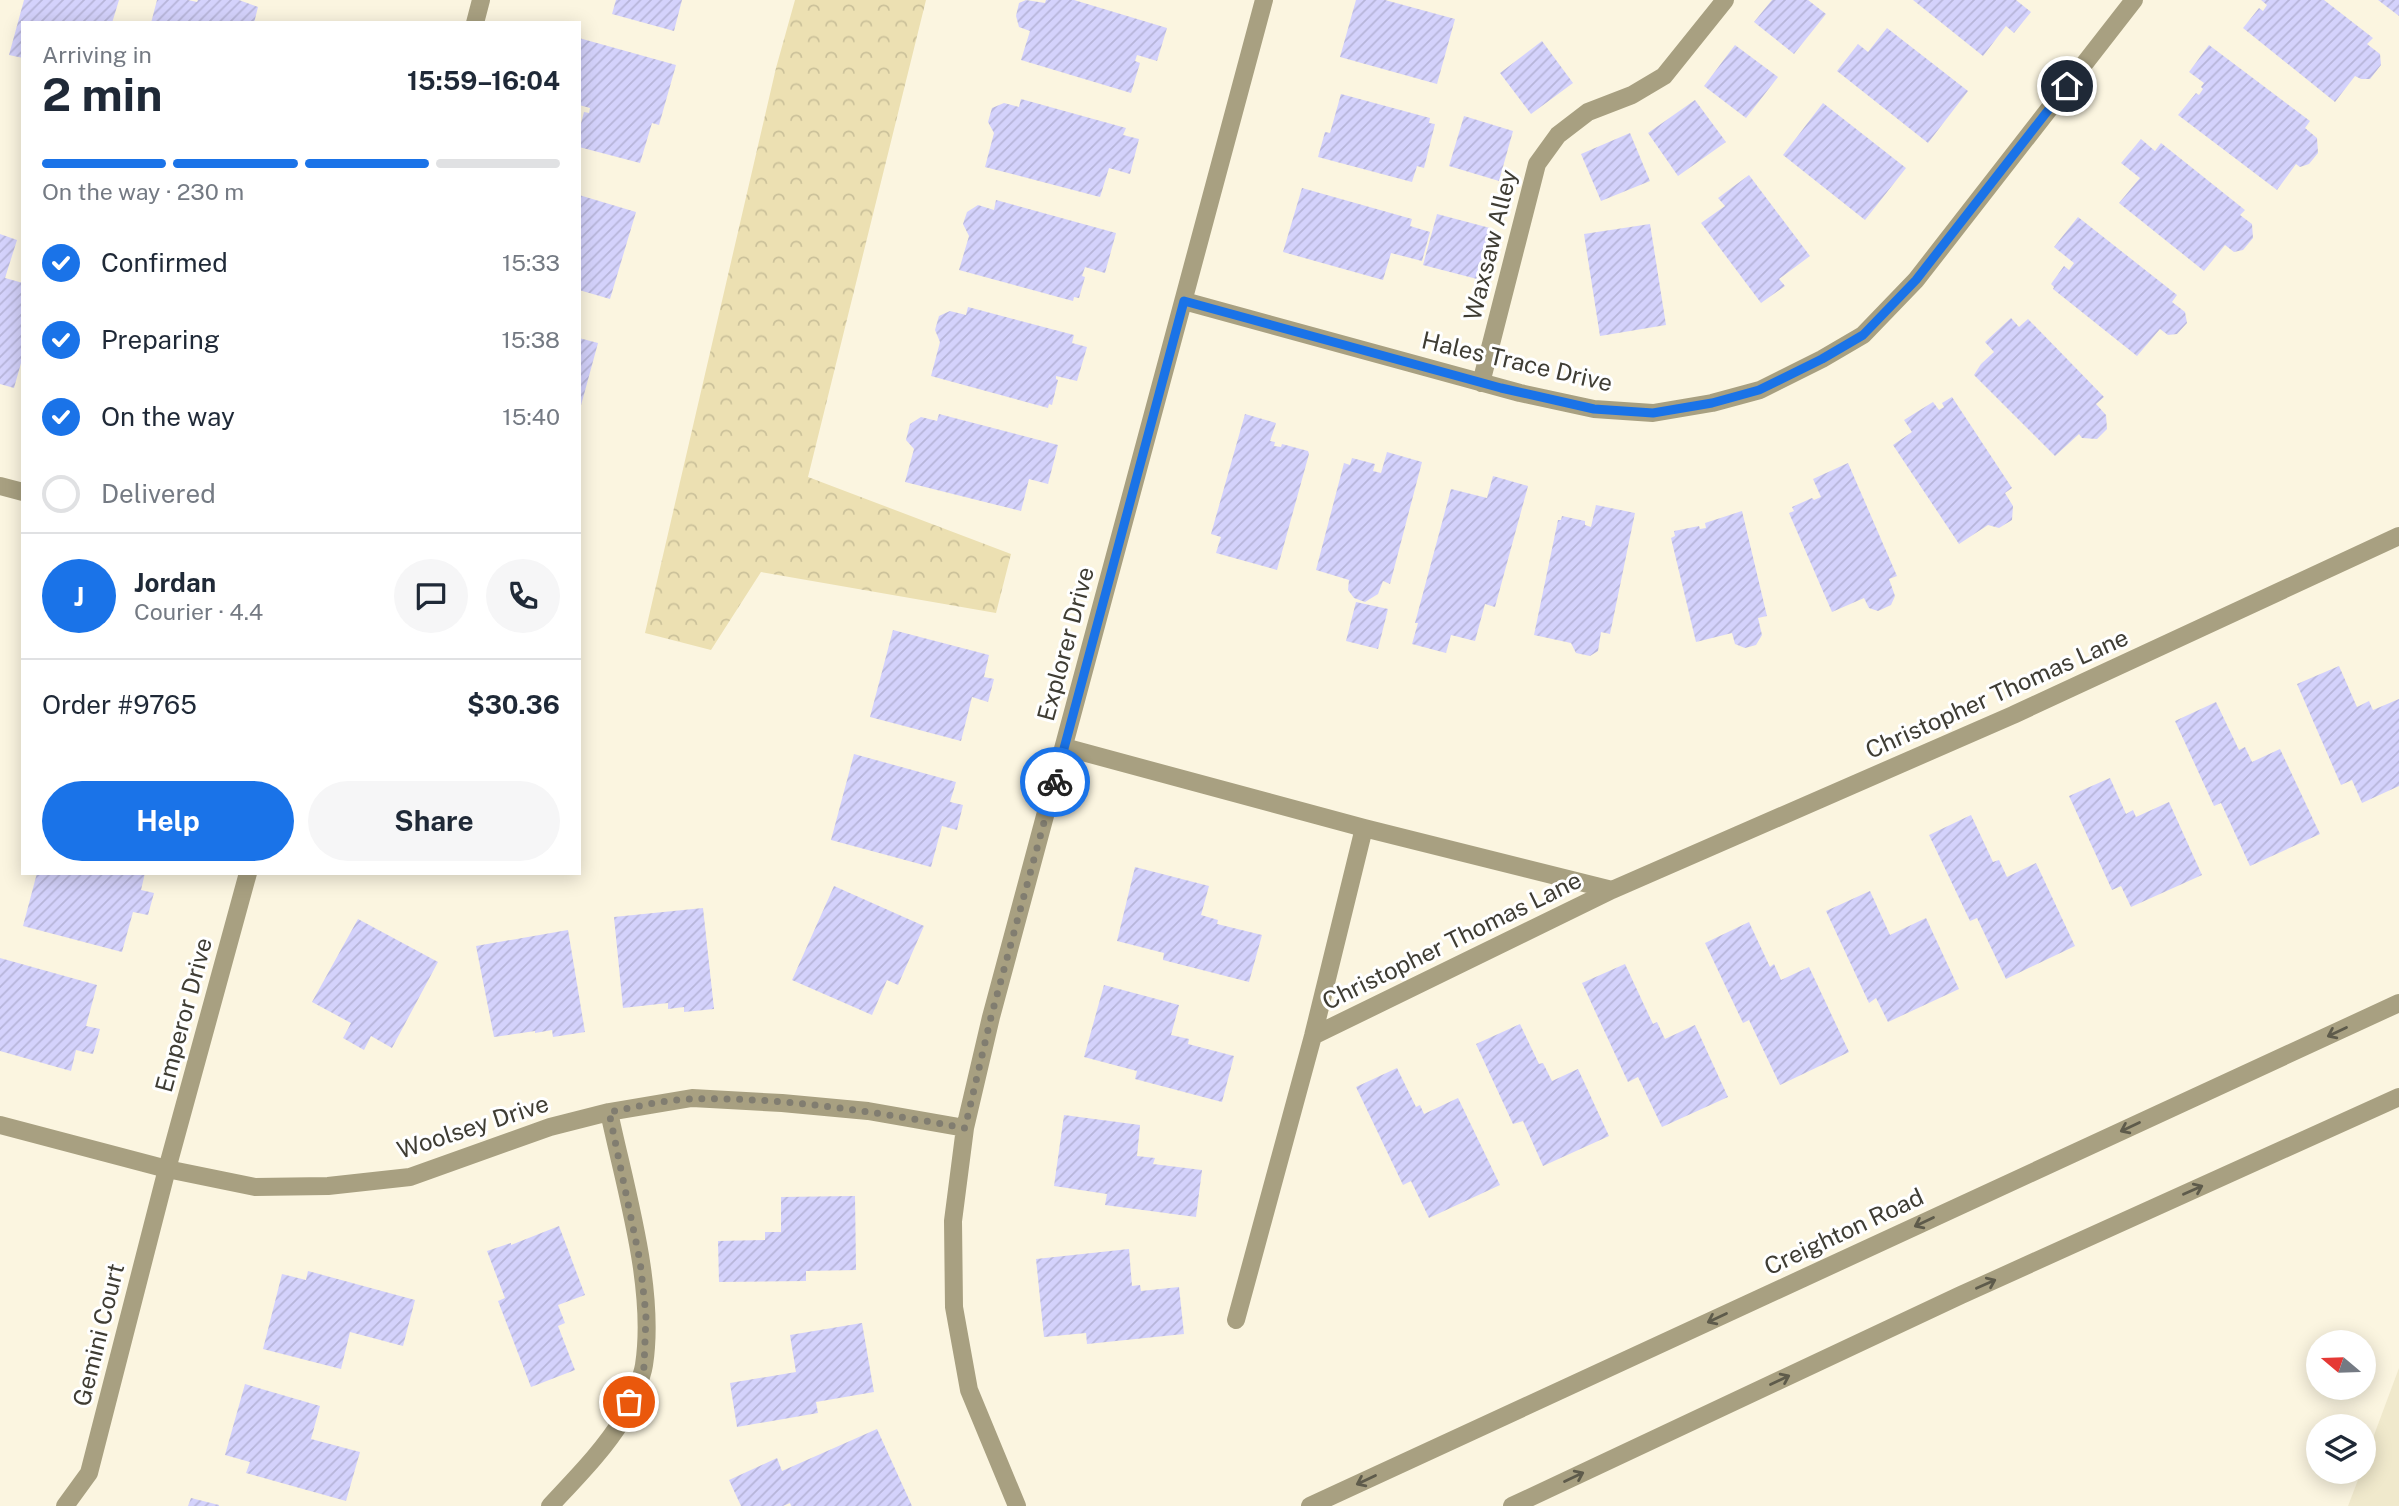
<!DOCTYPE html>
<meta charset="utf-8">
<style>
:root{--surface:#fff;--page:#f6f6f7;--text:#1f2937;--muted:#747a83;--line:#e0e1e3;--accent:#1a73e8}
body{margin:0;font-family:"Public Sans",sans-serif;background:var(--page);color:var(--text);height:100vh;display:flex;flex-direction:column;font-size:26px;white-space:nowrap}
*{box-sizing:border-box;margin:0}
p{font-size:23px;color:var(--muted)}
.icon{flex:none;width:38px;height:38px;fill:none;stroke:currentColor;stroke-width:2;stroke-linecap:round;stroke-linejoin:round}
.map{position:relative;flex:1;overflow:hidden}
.panel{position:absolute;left:21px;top:21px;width:560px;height:854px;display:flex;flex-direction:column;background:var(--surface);border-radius:0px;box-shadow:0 4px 18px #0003}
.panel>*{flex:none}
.needle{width:46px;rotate:289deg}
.fabs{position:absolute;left:2306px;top:1330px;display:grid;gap:14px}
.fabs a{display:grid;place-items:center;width:70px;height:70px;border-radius:50%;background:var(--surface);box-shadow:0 4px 18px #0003;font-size:35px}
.pin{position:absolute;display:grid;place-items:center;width:60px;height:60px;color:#fff;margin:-30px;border:4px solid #fff;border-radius:50%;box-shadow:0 2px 7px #0007}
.courier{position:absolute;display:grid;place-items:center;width:70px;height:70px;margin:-35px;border:5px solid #1a73e8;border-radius:50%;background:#fff;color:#222;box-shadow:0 2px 9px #0007}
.head em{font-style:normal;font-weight:700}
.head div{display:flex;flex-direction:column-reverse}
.head{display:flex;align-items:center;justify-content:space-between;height:119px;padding:0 21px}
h1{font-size:46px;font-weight:700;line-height:52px}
.bar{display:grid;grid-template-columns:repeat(4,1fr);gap:10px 7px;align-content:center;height:84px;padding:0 21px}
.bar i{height:9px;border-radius:5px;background:var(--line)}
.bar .current{background:var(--accent)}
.bar p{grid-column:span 4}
.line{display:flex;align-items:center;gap:18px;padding:0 21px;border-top:2px solid var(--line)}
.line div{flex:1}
.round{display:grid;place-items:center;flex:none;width:74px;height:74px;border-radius:37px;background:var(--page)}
ol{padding:0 21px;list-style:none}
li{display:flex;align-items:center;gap:21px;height:77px}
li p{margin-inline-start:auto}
li .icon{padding:7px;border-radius:50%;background:var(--accent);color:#fff;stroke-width:4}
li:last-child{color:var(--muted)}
li i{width:38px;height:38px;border:4px solid var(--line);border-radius:50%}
.cta{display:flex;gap:14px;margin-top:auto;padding:14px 21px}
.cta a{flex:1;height:80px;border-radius:42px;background:var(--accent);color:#fff;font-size:28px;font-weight:700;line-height:80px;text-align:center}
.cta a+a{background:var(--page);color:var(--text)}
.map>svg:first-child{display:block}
</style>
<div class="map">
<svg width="2399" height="1506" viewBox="0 0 2399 1506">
<defs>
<pattern id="forest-crowns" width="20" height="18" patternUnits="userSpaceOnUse" patternTransform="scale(1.75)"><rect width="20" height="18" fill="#ece0b2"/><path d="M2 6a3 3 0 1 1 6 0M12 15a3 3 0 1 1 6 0" fill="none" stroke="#cbc19a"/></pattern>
<pattern id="building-hatch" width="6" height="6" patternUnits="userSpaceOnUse" patternTransform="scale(1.75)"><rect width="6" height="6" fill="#d4d2fc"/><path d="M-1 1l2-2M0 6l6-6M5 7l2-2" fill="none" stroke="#b7b5d9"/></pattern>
</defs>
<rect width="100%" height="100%" fill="#fbf5e0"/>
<path fill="#f0e9cc" d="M2399,1368V1506H2348L2361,1472H2364V1462Z"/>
<path fill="url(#forest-crowns)" d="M795,0H926L808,477L1011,554L996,613L761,572L711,650L645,633L776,68Z"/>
<path fill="url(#building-hatch)" d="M24,0H119L112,23H23V58L9,55Z
M157,0H188L197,2L198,0H239L258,7L254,23H151Z
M616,0H682L674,31L612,14Z
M1026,0L1045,3L1046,0H1074L1167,28L1157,61L1137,55L1135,61L1140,63L1131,93L1021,60L1030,31L1019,27L1016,16L1019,3Z
M1356,0H1385L1455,19L1437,84L1340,57Z
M1772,0H1808L1826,14L1794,54L1754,22Z
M1913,0H2016L2031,12L2014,33L2006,26L1983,56Z
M2261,0H2324L2373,38L2367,44L2380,54L2381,65L2370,79H2361L2355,76L2335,102L2243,28L2259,8L2263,11L2267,5Z
M2378,0H2399V16Z
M1887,28L1968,91L1928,143L1837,71L1858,44L1868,52Z
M579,38L676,65L659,125L652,123L640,163L579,147V131L584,112L589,113L590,108L579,105Z
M1542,41L1573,83L1531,114L1500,73Z
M1735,45L1778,77L1746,118L1704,86Z
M2209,45L2310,121L2305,128L2317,138L2318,153L2309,164L2300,167L2296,164L2277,190L2178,115L2196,93L2199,95L2203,89L2201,87L2204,83L2189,72Z
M1341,94L1430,118L1429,123L1435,124L1424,168L1417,166L1412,182L1318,157L1325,132L1330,133Z
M1021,99L1126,128L1123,135L1139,139L1130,174L1109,168L1100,197L985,167L994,133L988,122L992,108L1004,103L1019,107Z
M1695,100L1726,142L1678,176L1648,133Z
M1823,103L1906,168L1865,220L1783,155Z
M1464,116L1513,131L1499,181L1449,166Z
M1630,133L1650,181L1601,201L1581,154Z
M2141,139L2155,151L2161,143L2245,210L2240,215L2252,224L2253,238L2243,250L2234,252L2225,245L2204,271L2119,203L2140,178L2121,163Z
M1749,175L1810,256L1779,279L1785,286L1761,303L1701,223L1725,206L1718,198Z
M1302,188L1412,219L1410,226L1430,232L1422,261L1391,253L1383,280L1283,252Z
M579,195L636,212L610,299L579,290Z
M996,200L1116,233L1105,273L1085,267L1082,276L1085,277L1079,298L1074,297L1073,301L959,270L969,236L963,224L967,212L978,205L994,210Z
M1437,214L1490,228L1477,279L1423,265Z
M2078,217L2177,295L2172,302L2185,312L2187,323L2177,334L2168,335L2160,329L2137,356L2053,289L2054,287L2051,284L2064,266L2069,270L2074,263L2054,247Z
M1650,224L1666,325L1600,336L1584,234Z
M0,234L17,240L5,278L23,283V356L14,388L0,384Z
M968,307L1074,335L1072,343L1087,347L1077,381L1056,376V379L1058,380L1052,405L1049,404L1048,408L931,376L940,342L935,330L939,316L950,311L966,315Z
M2011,318L2019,327L2028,319L2104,397L2096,404L2106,415L2107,429L2097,439L2082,438L2079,434L2055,456L1974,375L1981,364L1994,352L1985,342Z
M579,338L598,343L580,409H579Z
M1952,397L2012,488L2005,493L2013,506L2012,520L1999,528L1988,525L1959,544L1893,445L1912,432L1904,420L1933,402L1939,410L1944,407L1942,403Z
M939,414L1058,445L1048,484L1029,479L1021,511L905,482L914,449L906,440L910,424L921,417L937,421Z
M1245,414L1276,423L1270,441L1275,442L1274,446L1281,447L1282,444L1308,451L1309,454L1277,570L1216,553L1221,537L1211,534Z
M1387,452L1422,462L1390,584L1383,581L1378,594L1365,602L1354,598L1348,590L1349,580L1316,570L1344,463L1350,465L1352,458L1375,464L1373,471L1381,473Z
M1848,463L1897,576L1889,579L1895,596L1891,605L1878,611L1869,608L1864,598L1832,612L1789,513L1794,511L1792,507L1812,498L1814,500L1821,497L1813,479Z
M1493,476L1528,486L1495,607L1485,604L1475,641L1451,635L1446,653L1412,644L1418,623H1415L1451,489L1487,498Z
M1596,505L1635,513L1610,634L1601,632L1598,651L1590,656L1576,653L1571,643L1534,635L1558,520H1561L1562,516L1585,521V525L1591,527Z
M1742,511L1767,616L1758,618L1762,635L1756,645L1745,648L1735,644L1732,633L1696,642L1671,538L1675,536L1674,531L1699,526L1700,529L1706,528L1705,523Z
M1356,602L1388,609L1378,649L1346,641Z
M893,630L989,655L984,677L994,679L988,702L972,697L961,741L870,717Z
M2339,666L2357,707L2369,701L2373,710L2399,699V786L2362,803L2352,780L2341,785L2297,684Z
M2216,702L2239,750L2245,747L2252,762L2280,749L2320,834L2250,866L2221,803L2214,806L2175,721Z
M854,754L956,782L950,802L963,805L957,830L942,826L931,867L831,840Z
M2110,778L2126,814L2133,810L2136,817L2169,802L2202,875L2131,907L2121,886L2112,890L2069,796Z
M1971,815L1993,862L1999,860L2007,877L2036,863L2075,946L2006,979L1977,918L1970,921L1929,835Z
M1135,867L1209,886L1201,915L1218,920L1217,924L1262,935L1249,982L1163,960L1164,953L1117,941Z
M37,873H145L141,890L154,893L148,915L133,912L122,952L23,926Z
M834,886L924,926L898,985L887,980L872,1015L792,980Z
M1870,891L1890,935L1926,918L1959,989L1888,1022L1876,998L1869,1003L1826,911Z
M703,908L714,1009L684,1012V1007L668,1009V1003L623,1008L614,917Z
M358,919L438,962L392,1048L371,1036L364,1050L343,1038L351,1023L312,1002Z
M1749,922L1770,967L1774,964L1781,980L1809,967L1849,1052L1780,1085L1749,1020L1743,1023L1705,943Z
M568,930L585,1032L553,1037L552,1030L535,1033V1031L494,1037L476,946Z
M0,958L97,985L86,1026L100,1029L93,1054L76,1050L71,1071L0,1051Z
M1625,964L1653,1024L1657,1022L1665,1039L1695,1025L1728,1097L1662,1127L1638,1077L1628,1082L1582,983Z
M1104,985L1179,1005L1171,1035L1189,1039L1188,1044L1234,1056L1222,1102L1135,1079L1137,1071L1084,1057Z
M1520,1024L1539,1064L1543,1063L1552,1081L1578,1069L1609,1136L1543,1166L1523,1121L1513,1124L1476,1044Z
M1397,1068L1416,1107L1420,1105L1424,1114L1458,1098L1500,1185L1429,1218L1411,1181L1403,1185L1356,1087Z
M1064,1115L1140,1125L1137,1156L1155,1158L1153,1164L1202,1170L1196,1217L1105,1205L1107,1194L1054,1186Z
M855,1196L856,1270L806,1271V1281L719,1282L718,1241L765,1240V1232H781V1197Z
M559,1226L585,1295L558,1305L565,1323L558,1326L575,1370L531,1387L498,1301L505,1298L487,1251L511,1243V1245Z
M1129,1249L1132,1286L1140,1285L1141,1291L1179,1287L1184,1334L1087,1344L1086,1333L1044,1337L1036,1259Z
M308,1271L415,1300L403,1346L350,1332L341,1369L263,1349L282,1274L306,1280Z
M862,1323L874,1392L816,1402L818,1413L737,1427L730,1383L796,1372L790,1335Z
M245,1384L320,1406L311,1439L360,1452L346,1501L246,1473L250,1462L225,1455Z
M877,1429L912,1506H791L790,1503L783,1506H741L729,1480L777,1458L782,1471Z
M191,1498L219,1505V1506H188Z"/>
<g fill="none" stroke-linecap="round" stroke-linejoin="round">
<path stroke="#a8a081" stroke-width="18" d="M475,23L481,0
M1184,301L1520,393L1594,409L1653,413L1712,403L1760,390L1822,359L1863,335L1916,280L2134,0
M1481,383L1537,164L1558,135L1588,112L1632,95L1664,76L1725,0
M0,486L23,492
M1064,747L1364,828L1612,890L2013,715L2399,536
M1313,1036L1612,890
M0,1125L167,1169L255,1187L328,1186L410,1177L550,1127L609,1112L692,1098L782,1103L868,1111L965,1128
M1236,1320L1313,1036L1364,828
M65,1506L89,1473L167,1169L248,873
M550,1506C574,1480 604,1450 622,1420C629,1407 642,1379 644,1365C656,1288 625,1188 609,1112
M1017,1506L969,1390L954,1307L953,1221L965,1128L991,1017L1264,0
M1310,1506L2399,1003
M1512,1506L1961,1295L2399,1097"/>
</g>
<defs><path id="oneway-shaft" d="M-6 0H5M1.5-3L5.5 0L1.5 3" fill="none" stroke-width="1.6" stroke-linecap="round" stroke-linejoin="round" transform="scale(1.75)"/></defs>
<g stroke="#5e5b4b">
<use href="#oneway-shaft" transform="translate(2337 1032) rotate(155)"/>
<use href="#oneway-shaft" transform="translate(2130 1127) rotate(155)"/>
<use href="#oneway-shaft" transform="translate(2193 1190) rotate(-24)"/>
<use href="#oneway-shaft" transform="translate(1924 1222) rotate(155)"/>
<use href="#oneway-shaft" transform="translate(1986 1284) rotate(-24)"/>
<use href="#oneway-shaft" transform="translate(1717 1318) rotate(155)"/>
<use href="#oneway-shaft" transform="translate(1780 1380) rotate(-25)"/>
<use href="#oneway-shaft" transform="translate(1574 1477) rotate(-25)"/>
<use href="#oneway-shaft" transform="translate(1366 1480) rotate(155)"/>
</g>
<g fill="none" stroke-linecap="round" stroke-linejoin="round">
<path stroke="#817d70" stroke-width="7" stroke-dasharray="0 12.6" d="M629,1402L644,1367L646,1315L640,1261L609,1112C636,1107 666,1099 694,1099C784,1097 876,1112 965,1128L991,1017L1055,782"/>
<path stroke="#1a73e8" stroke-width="9" d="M1055,782L1184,301L1501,388L1594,409L1653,413L1712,403L1759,390L1822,359L1863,335L1916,280L2067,86"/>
</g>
<g text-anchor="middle" stroke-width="6" stroke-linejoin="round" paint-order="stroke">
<g font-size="24" fill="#3f3d34" stroke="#fff">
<text transform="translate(1491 245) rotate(-76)" y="8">Waxsaw Alley</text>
<text transform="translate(1517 362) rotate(13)" y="8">Hales Trace Drive</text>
<text transform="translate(1066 644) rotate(-75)" y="8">Explorer Drive</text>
<text transform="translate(1997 694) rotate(-24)" y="8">Christopher Thomas Lane</text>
<text transform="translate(1452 941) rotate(-26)" y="8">Christopher Thomas Lane</text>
<text transform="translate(184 1015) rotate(-75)" y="8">Emperor Drive</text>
<text transform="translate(473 1127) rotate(-18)" y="8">Woolsey Drive</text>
<text transform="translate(1844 1232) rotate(-25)" y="8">Creighton Road</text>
<text transform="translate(99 1335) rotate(-76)" y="8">Gemini Court</text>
</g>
</g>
</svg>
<div class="fabs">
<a><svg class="needle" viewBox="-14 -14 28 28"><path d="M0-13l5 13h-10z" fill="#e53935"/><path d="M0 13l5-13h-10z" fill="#747a83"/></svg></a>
<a><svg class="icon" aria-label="layers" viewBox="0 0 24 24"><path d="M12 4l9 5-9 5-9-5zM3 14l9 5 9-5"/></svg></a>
</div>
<div class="pin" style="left:629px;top:1402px;background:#ea580c"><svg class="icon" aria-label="bag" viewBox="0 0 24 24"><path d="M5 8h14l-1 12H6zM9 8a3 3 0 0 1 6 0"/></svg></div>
<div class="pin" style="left:2067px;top:86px;background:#1f2937"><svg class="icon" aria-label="home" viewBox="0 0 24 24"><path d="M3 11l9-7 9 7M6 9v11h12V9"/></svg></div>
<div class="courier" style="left:1055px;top:782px"><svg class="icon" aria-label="bike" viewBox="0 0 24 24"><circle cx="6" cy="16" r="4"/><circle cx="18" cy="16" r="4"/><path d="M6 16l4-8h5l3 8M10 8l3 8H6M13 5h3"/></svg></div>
<section class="panel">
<div class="head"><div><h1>2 min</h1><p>Arriving in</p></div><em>15:59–16:04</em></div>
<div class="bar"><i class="current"></i><i class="current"></i><i class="current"></i><i></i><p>On the way · 230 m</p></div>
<ol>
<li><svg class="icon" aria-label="check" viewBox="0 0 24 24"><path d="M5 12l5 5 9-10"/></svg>Confirmed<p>15:33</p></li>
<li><svg class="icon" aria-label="check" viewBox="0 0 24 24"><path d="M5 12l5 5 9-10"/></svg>Preparing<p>15:38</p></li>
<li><svg class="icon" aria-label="check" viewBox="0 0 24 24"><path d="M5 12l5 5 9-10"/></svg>On the way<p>15:40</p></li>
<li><i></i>Delivered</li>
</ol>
<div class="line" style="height:126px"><b class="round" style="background:var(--accent);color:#fff">J</b><div><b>Jordan</b><p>Courier · 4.4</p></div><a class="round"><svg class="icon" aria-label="chat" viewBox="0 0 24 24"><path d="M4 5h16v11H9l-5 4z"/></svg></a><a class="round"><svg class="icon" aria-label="phone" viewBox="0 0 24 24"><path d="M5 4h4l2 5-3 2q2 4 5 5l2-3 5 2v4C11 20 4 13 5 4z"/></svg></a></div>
<div class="line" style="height:91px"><div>Order #9765</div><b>$30.36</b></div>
<div class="cta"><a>Help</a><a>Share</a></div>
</section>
</div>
